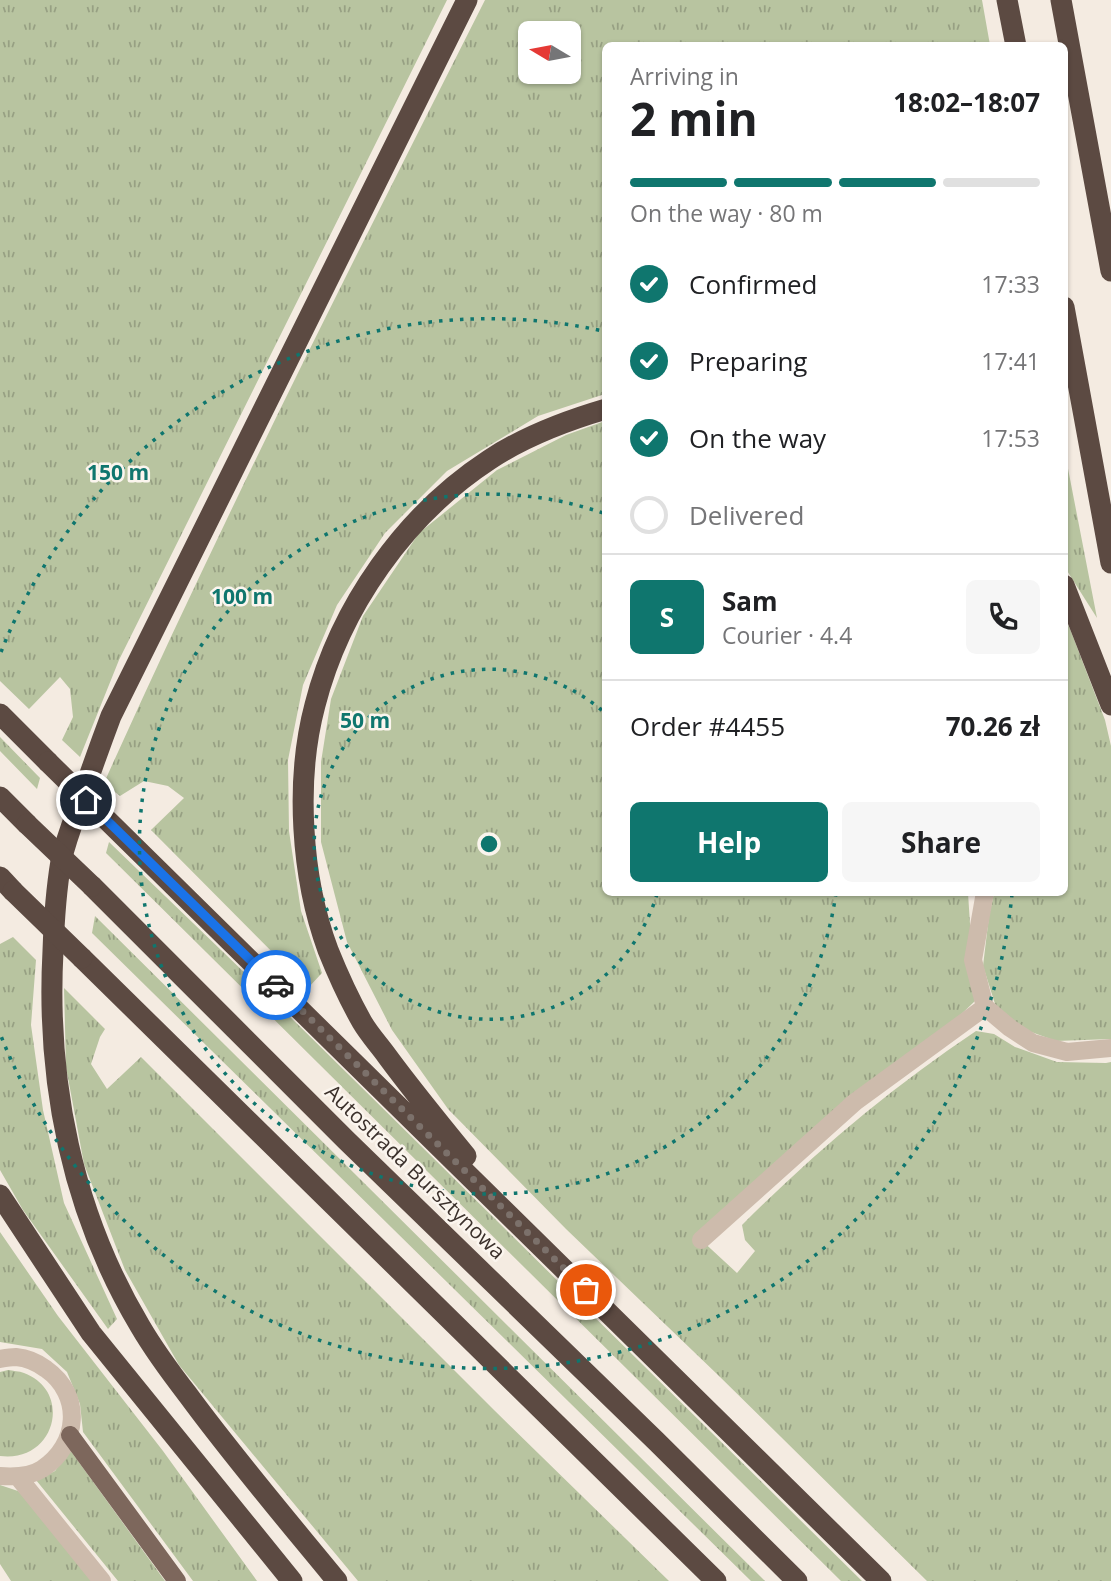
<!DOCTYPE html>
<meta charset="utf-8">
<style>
:root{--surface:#fff;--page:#f6f6f6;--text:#202124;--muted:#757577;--line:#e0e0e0;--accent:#0f766e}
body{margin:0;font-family:"Open Sans",sans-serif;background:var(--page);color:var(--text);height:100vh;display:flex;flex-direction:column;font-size:26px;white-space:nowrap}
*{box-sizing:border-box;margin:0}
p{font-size:23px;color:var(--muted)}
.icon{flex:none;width:38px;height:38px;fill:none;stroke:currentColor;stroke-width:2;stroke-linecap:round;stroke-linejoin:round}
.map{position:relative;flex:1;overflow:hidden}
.details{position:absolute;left:602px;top:42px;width:466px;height:854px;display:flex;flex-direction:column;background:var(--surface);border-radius:10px;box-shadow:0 2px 5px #0004}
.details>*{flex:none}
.needle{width:46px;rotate:280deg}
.buttons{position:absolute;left:518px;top:21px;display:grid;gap:14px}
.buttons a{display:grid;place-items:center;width:63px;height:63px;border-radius:10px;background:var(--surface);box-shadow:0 2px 5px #0004;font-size:35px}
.pin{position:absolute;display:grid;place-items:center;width:60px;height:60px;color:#fff;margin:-30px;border:4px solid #fff;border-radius:50%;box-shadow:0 2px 7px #0007}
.courier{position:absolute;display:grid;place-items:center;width:70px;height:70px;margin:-35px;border:5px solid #1a73e8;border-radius:50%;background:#fff;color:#222;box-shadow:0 2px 9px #0007}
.summary em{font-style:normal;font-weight:700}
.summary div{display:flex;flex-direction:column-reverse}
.summary{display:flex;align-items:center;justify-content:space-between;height:119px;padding:0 28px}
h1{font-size:46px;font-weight:700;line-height:52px}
.bar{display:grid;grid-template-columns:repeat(4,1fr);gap:10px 7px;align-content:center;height:84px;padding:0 28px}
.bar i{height:9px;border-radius:5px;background:var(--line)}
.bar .selected{background:var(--accent)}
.bar p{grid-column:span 4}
.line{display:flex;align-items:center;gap:18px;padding:0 28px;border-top:2px solid var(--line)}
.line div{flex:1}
.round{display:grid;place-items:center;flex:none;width:74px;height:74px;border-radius:10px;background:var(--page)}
ol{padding:0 28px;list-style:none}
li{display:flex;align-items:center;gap:21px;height:77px}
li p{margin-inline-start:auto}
li .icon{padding:7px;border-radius:50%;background:var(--accent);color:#fff;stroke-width:4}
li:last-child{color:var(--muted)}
li i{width:38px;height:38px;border:4px solid var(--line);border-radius:50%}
.primary-button{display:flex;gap:14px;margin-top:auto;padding:14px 28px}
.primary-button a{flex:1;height:80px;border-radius:10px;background:var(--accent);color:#fff;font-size:28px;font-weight:700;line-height:80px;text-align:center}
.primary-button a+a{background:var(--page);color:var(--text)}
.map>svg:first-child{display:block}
</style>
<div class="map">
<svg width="1111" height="1581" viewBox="0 0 1111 1581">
<defs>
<pattern id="grass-tufts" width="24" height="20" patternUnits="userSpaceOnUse" patternTransform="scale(1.75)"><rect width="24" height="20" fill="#b8c4a0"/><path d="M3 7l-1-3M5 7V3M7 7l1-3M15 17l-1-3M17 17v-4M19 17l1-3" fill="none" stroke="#97a083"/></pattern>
</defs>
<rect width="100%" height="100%" fill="#f4ebe1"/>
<path fill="url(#grass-tufts)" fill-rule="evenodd" d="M0,0H447L119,660L80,757L62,740L73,717L70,689L60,677L29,709L0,681Z
M485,0H982L990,45L606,46L605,394L538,416L447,471L385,533L337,605L303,685L288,760L289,831L301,911L322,973L308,988L151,830L184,798L168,786L144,781L120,796L104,783C223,518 354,259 485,0ZM530,33H569V72H530Z
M605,421L606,892L968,893L975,1001L950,1025L698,1237L737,1273L755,1251L745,1240L742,1225C814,1153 892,1087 976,1031L994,1034L1015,1047L1057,1062L1106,1063L1111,1062V1581H927L718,1375L566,1229L448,1109L392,1030L347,942L321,842V762L331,699L363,616L419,533L497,470L566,435Z
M1064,448L1097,618L1064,566Z
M1064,617L1070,629L1105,720L1111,746V1039L1056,1041L1023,1029L996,1007L983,966L989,916L994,893L1064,892Z
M0,737L40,778L37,789L0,751Z
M109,842L276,1003L862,1581H841L106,853Z
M95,916L765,1581H751L92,933Z
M13,937L36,960L31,1025L43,1110L64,1203L117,1319L108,1329L23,1210L0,1170V944Z
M64,988L105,1029L100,1037L91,1064L107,1089L141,1057L494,1410L669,1581H358L179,1365L125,1270L84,1164L66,1067Z
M0,1232L58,1316L163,1451L257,1581H193L83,1432L80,1404L67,1372L42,1349L0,1342Z
M8,1370C13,1371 19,1371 24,1373C73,1391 56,1463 0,1456V1372Z
M70,1450L165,1581H118L36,1480L55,1471Z
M0,1485L18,1491L28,1499L93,1581H11L0,1564Z"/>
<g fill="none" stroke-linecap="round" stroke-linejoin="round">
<path stroke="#cdbbac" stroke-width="18" d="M985,892L973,960L985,1007L1010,1028L1033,1043L1067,1052L1111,1048
M701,1240L855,1102L985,1007
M0,1359C5,1358 11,1357 16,1357C27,1358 38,1363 46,1369C83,1395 79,1445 42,1469C30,1477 14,1477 0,1476
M18,1477L102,1581"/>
<path stroke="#7d675c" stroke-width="18" d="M70,1435L177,1581"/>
<path stroke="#5c4a42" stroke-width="21" d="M1007,0L1016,46
M1061,0L1111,271
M1064,307L1111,563
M1064,585L1111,705
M0,714L48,762
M0,797L27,824
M105,818L881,1581
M0,877L13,891
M92,886L346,1140L656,1441L797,1581
M82,958L716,1581
M466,1156C439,1123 412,1090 387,1056C379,1045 369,1034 362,1022C349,999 338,975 328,950C301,877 295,780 315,705C340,607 405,515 489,460C525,436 565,421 606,409
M0,1195L91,1333L292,1581
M337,1581C287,1520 235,1459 188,1395C171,1373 154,1350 140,1326C72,1212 46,1082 53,951C54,921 56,891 61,861C65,844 71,827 77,811C88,779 99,748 111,716L467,0"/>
<path stroke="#5c4a42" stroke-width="21" d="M48,762L105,818
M27,824L92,886
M13,891L82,958"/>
</g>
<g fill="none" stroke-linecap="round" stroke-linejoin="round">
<path stroke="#7c716b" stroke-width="7" stroke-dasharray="0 12.6" d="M276,985L586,1290"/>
<path stroke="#1a73e8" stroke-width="9" d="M86,800L276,985"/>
</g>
<g fill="none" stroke="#0f766e" stroke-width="3.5" stroke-dasharray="3.5 7">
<path d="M657 894A175 175 0 1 1 605 713"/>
<path d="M836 893A350 350 0 1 1 603 513"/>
<path d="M1012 894A525 525 0 0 1 1 1036M1 652A525 525 0 0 1 603 331"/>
</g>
<g text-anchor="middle" stroke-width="5" stroke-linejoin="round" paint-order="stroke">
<g font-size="21" fill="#3b302b" stroke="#fbf5ee">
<text transform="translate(415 1172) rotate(44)" y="7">Autostrada Bursztynowa</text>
</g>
</g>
<circle cx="489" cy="844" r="10" fill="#0f766e" stroke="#fbf5ee" stroke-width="3.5"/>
<g font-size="21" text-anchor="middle" font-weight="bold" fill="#0f766e" stroke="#fbf5ee" stroke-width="5" stroke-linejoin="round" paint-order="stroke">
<text x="118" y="480">150 m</text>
<text x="242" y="604">100 m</text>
<text x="365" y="728">50 m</text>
</g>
</svg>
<div class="buttons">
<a><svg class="needle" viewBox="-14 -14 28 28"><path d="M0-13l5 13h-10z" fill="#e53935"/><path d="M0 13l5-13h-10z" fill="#757577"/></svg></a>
</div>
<div class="pin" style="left:586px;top:1290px;background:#ea580c"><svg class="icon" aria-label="bag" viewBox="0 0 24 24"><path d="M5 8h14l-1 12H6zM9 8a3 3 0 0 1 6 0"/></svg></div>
<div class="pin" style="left:86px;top:800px;background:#1f2937"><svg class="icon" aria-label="home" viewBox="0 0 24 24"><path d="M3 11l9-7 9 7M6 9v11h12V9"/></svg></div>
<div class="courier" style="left:276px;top:985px"><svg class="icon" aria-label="car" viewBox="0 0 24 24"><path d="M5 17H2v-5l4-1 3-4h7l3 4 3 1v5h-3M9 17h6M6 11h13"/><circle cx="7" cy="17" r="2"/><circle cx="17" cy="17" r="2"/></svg></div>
<section class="details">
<div class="summary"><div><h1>2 min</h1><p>Arriving in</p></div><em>18:02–18:07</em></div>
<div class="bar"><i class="selected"></i><i class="selected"></i><i class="selected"></i><i></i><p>On the way · 80 m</p></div>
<ol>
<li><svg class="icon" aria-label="check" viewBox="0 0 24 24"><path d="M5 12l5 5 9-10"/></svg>Confirmed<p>17:33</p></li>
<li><svg class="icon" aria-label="check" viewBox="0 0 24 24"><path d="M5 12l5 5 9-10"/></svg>Preparing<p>17:41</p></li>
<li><svg class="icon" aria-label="check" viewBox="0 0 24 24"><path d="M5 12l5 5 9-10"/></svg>On the way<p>17:53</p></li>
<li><i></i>Delivered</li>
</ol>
<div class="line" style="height:126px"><b class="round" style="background:var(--accent);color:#fff">S</b><div><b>Sam</b><p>Courier · 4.4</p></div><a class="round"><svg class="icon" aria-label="phone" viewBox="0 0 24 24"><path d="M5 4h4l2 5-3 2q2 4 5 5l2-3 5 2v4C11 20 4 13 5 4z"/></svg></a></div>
<div class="line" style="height:91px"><div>Order #4455</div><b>70.26 zł</b></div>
<div class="primary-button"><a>Help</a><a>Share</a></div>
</section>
</div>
